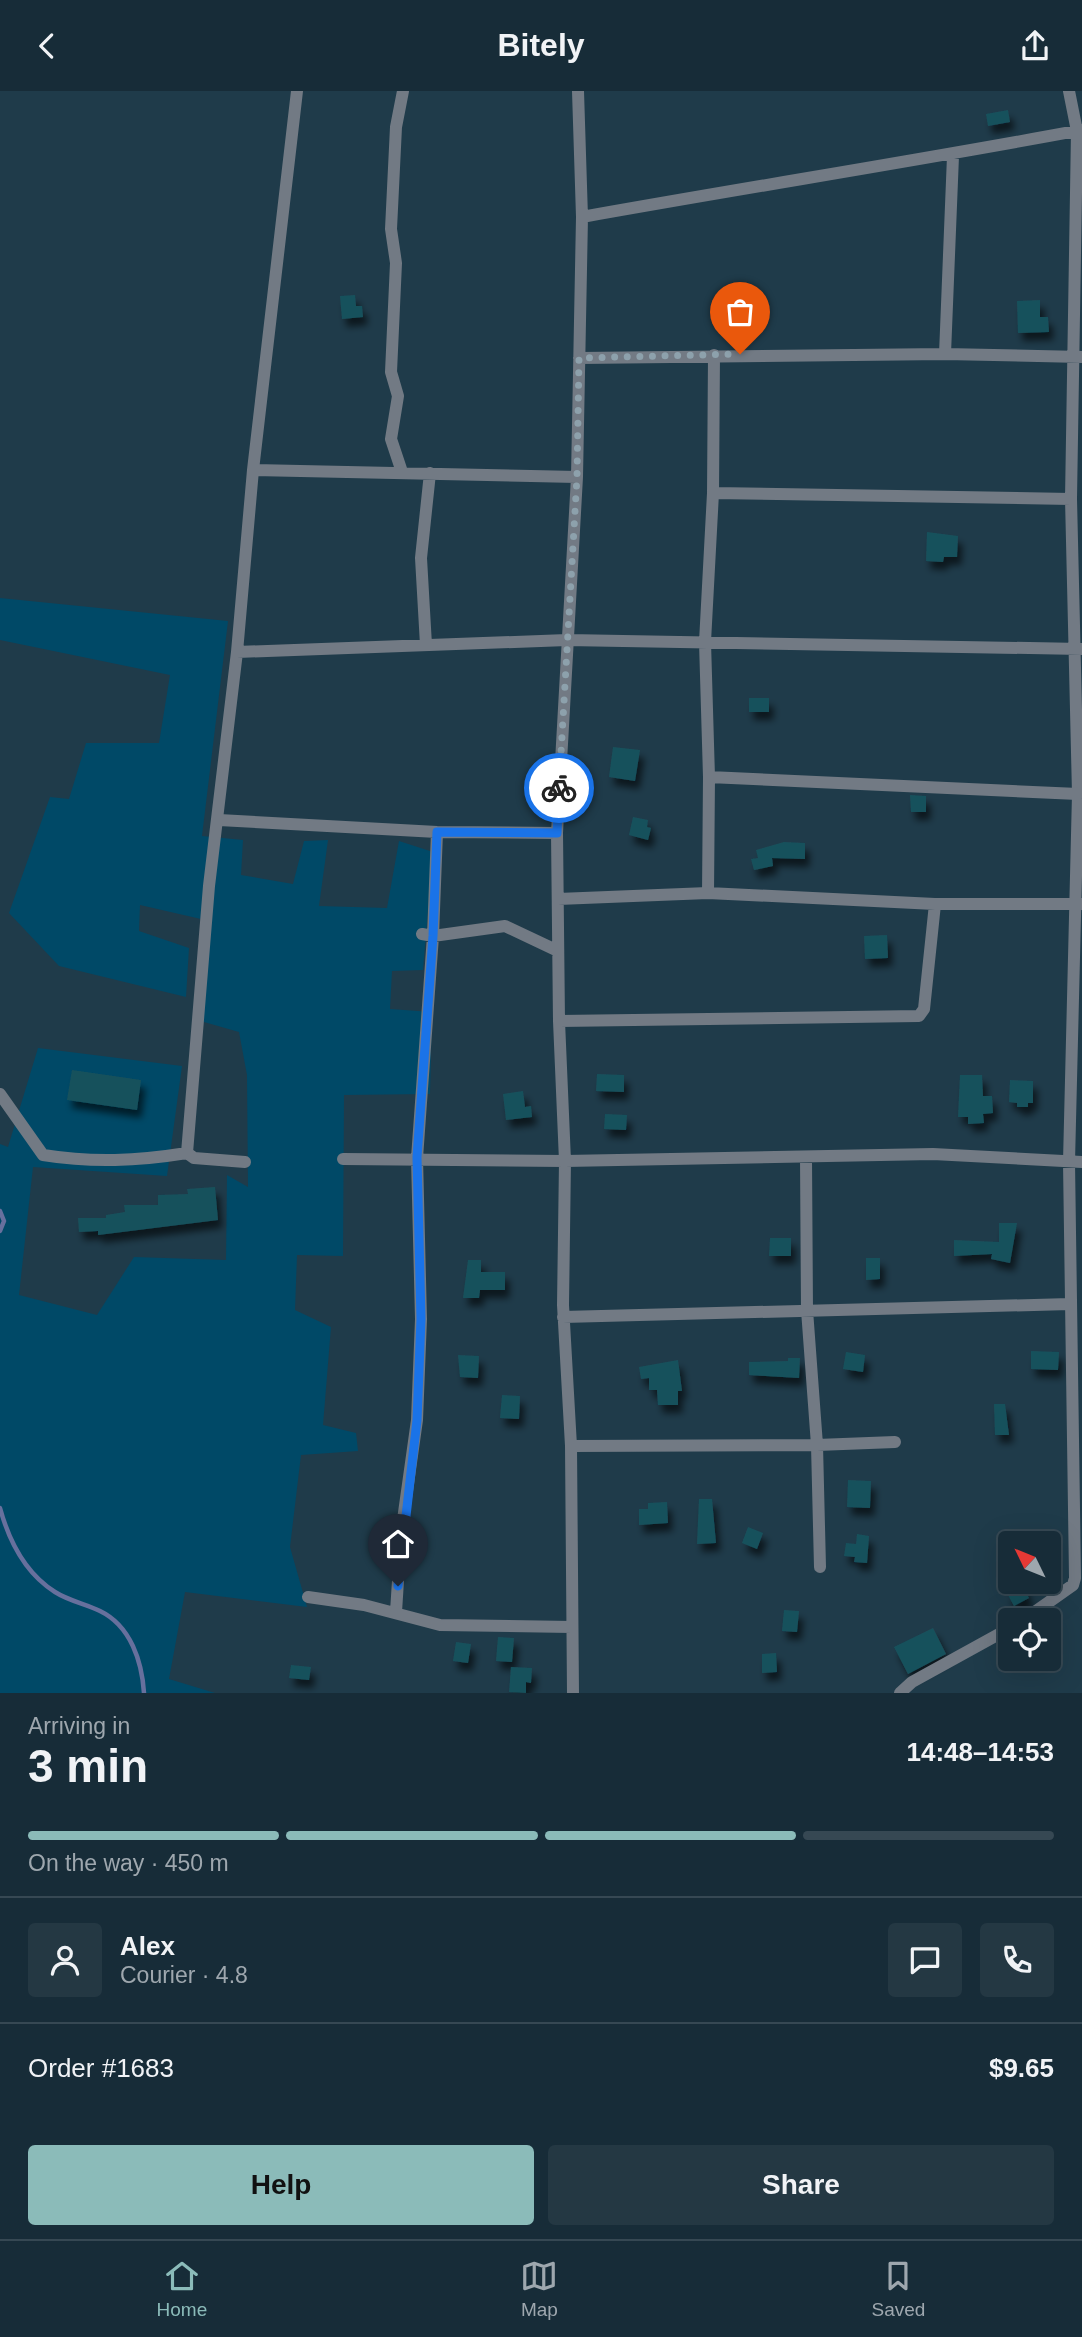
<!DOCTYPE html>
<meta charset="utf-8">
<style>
:root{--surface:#172c38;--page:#243843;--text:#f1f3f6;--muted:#9ea7ae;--line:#364853;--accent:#8bbbb9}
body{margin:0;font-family:Helvetica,sans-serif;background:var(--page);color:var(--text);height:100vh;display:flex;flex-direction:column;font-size:26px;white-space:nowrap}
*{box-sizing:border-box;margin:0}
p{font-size:23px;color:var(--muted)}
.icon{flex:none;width:38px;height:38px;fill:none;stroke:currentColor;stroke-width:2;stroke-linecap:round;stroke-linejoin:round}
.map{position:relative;height:1602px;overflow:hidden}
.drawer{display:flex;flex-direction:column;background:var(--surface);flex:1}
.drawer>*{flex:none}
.needle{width:46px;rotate:313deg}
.fabs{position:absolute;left:998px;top:1440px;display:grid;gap:14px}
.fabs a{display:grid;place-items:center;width:63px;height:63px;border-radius:7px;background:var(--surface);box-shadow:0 7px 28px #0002,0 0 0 2px var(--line);font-size:35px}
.pin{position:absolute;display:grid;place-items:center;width:60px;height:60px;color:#fff;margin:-72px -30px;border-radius:50% 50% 50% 0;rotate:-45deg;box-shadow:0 0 7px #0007}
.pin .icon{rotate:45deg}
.courier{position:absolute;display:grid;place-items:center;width:70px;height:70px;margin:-35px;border:5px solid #1a73e8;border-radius:50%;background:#fff;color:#222;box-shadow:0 2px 9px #0007}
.head em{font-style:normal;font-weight:600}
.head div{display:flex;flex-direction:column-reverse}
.head{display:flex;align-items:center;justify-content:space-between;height:119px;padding:0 28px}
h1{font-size:46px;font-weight:600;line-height:52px}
.bar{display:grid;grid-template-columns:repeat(4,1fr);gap:10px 7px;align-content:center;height:84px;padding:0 28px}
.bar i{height:9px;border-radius:5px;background:var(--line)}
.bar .selected{background:var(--accent)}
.bar p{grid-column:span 4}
.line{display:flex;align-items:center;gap:18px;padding:0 28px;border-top:2px solid var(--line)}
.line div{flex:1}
.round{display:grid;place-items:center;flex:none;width:74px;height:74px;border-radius:7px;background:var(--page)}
.action{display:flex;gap:14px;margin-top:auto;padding:14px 28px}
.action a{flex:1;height:80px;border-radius:7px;background:var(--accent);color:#111;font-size:28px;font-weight:600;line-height:80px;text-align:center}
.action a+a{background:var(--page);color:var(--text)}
header{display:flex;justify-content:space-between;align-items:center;height:91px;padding:0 28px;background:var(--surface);font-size:32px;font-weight:600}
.tab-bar{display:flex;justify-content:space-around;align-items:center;height:98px;border-top:2px solid var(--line);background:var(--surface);font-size:19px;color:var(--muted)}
.tab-bar a{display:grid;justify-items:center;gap:4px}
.tab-bar .selected{color:var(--accent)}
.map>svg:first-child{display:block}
</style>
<header><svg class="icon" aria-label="back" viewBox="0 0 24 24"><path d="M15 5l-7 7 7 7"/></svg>Bitely<svg class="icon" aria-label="share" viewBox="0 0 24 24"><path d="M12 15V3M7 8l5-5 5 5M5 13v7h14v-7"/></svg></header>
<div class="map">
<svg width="1082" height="1602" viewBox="0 0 1082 1602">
<defs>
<filter id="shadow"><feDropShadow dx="4.5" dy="8" stdDeviation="3.5" flood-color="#0009"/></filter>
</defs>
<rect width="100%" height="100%" fill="#1f3b4a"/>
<path fill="#004967" d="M0,507L228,530L202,745L243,749L241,784L293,793L304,750L328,749L319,815L387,817L399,750L433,761L423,879L392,880L390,918L432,921L430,1003L344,1004L343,1165L297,1164L295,1219L331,1236L323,1334L356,1342L358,1360L301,1364L290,1456L307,1516L185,1501L169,1588L215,1602H0V1053L8,1056L38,957L182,975L167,1085L33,1076L19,1204L97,1224L134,1166L226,1169L227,1084L248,1096L247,984L239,941L197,929L201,828L140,814L139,840L189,857L186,906L59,875L9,822L50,706L69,708L86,652H159L170,584L0,549Z"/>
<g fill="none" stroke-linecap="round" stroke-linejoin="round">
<path stroke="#67709d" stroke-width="4.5" d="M0,1120L4,1130L0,1140
M0,1417C9,1450 25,1482 55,1501C69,1510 86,1513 100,1520C131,1535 142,1571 144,1602"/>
</g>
<path fill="#18515c" filter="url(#shadow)" d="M1008,19L1010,31L988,35L986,23Z
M355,204L356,215H362L363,226L342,228L340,205Z
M1040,209V226H1048L1049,241L1018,242L1017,210Z
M927,441L958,445L957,466H944L943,471L926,470Z
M749,607H769V621H749Z
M613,656L640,659L635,690L609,686Z
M910,704L926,705V721H911Z
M633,726L648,729L647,736L651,737L648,749L629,744Z
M784,751L805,752V768L772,767L773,775L754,779L751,768L758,767L756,759Z
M887,844L888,867L865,868L864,845Z
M72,979L141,989L137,1019L67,1009Z
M597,983L624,984V1001L596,1000Z
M960,984H982L983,1005H992L993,1022L983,1023L984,1032L968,1033V1026H958Z
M1010,989L1033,990V1012H1028V1016H1017V1012L1009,1011Z
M523,1000L525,1016L531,1015L532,1026L506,1029L503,1003Z
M605,1023L627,1024L626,1039L604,1038Z
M215,1096L218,1129L98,1144V1140L79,1141L78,1127H106V1124L125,1121L124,1114H158V1104L188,1103L187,1098Z
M999,1132H1017L1010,1172L991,1168L992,1163L954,1165V1149L999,1151Z
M770,1147H791V1165H769Z
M866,1167H880V1188L866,1189Z
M468,1169H481V1181H505V1199H480L479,1207H463Z
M1031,1260L1059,1261L1058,1279L1031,1278Z
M846,1261L865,1264L863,1281L843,1278Z
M458,1264L479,1265L478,1287L460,1286Z
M788,1267H800L799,1287L749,1284V1271L788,1270Z
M678,1269L682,1300H678V1314H658L657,1299H649V1287L641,1288L639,1276Z
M502,1304L520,1305L519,1328L500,1327Z
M994,1313H1005L1009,1344H995Z
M848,1389L871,1390L870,1417L847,1416Z
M699,1408H712L716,1452L697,1453Z
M667,1411L668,1432L639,1434V1418H648V1412Z
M748,1436L763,1442L757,1458L742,1452Z
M857,1443L869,1445L867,1472L854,1471L855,1466L844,1465L846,1452L856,1453Z
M1022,1493L1029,1507L1014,1515L1007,1502Z
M784,1519L799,1520L797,1541L782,1540Z
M933,1537L946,1563L908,1583L894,1556Z
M498,1546L514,1547L512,1571L496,1570Z
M456,1551L471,1553L468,1572L453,1570Z
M776,1562L777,1581L762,1582V1563Z
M291,1574L311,1576L309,1589L289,1587Z
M511,1576L532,1577L531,1592L526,1591V1602L509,1601Z"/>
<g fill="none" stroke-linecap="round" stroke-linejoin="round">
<path stroke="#727a84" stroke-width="12" d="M582,126C749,96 916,70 1082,39
M945,263L953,65
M579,267L945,263L1082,266
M253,379L577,386
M402,381L391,348L398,305L391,281L396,172L391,138L396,36L403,0
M713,402L1071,408
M426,554L421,467L430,382
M237,561L567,549L1082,558
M709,686L1078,703
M219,729L437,741L557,742
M708,802L709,686L705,551L713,402L714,264
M558,808L708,802L935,813H1082
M422,843L433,845L505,835L558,860
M559,930L919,925L924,918L935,813
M0,1003L43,1064C93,1072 137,1070 187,1062L194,1067L245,1071
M187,1062L209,795L237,561L253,379L297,0
M343,1068L565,1070L933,1063L1082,1071
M563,1226L1070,1213
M571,1355L817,1354L807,1219L806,1067
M820,1476L817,1354L895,1351
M308,1506L364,1514L440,1534L572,1536
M396,1521L401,1443L417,1329L421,1228L417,1067L433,845L437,741
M1022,1530L1073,1494L1075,1487L1069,1071L1078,703L1071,408L1077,40L1069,0
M573,1602L571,1355L563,1214L565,1070L559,930L557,742L577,386L582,126L578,0
M900,1602L912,1591L1010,1537"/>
</g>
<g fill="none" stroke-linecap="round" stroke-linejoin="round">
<path stroke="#8da1ac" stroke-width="7" stroke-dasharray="0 12.6" d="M559,697L577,386L579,267L740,263"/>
<path stroke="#1a73e8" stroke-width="9" d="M398,1495L417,1329L421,1228L417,1066L433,845L437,741L557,742L559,697"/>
</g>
</svg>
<div class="fabs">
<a><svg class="needle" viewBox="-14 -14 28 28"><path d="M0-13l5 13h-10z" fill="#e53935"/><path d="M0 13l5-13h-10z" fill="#9ea7ae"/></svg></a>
<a><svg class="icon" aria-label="locate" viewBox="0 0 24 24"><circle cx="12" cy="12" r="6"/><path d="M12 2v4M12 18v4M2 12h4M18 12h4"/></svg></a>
</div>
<div class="pin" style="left:740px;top:263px;background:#ea580c"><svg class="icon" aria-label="bag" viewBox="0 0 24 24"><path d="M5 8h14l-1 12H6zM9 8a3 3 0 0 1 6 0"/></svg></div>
<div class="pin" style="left:398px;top:1495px;background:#1f2937"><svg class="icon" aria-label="home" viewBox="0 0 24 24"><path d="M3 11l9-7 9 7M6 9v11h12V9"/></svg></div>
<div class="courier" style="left:559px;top:697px"><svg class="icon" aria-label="bike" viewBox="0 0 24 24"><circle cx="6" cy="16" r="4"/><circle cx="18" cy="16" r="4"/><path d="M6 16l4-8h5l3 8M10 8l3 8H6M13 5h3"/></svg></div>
</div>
<section class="drawer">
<div class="head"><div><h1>3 min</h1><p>Arriving in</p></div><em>14:48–14:53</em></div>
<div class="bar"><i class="selected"></i><i class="selected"></i><i class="selected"></i><i></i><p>On the way · 450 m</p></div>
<div class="line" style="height:126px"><a class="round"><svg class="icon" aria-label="person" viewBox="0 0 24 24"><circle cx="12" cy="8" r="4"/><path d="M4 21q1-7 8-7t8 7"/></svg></a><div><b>Alex</b><p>Courier · 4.8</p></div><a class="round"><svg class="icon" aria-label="chat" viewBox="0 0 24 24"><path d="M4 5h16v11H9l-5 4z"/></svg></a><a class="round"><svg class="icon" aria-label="phone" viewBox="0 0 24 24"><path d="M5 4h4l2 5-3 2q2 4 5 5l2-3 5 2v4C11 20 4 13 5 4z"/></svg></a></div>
<div class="line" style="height:91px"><div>Order #1683</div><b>$9.65</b></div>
<div class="action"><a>Help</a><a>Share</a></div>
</section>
<nav class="tab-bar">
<a class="selected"><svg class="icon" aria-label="home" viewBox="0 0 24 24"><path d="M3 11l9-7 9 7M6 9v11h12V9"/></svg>Home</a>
<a><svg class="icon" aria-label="map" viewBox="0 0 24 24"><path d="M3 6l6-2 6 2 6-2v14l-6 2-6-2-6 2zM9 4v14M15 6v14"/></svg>Map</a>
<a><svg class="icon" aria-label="saved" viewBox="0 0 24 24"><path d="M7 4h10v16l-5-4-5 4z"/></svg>Saved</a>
</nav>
